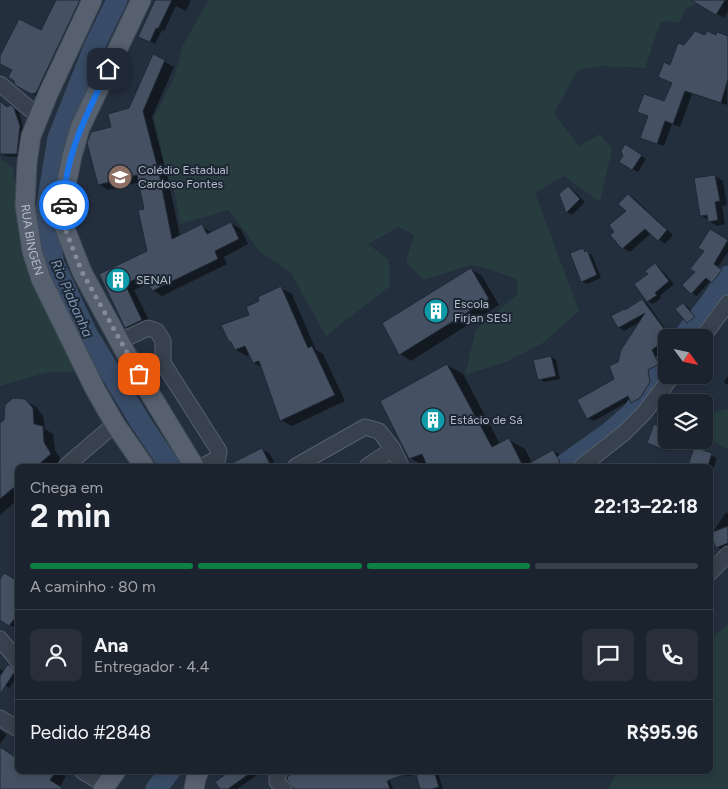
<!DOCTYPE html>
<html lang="pt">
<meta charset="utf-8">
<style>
:root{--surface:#1b232e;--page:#282f3a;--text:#f1f3f6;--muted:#a0a4aa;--line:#39404a;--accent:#0b8043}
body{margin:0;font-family:Figtree,sans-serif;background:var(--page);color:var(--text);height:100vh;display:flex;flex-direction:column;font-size:19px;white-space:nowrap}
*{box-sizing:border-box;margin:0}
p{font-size:16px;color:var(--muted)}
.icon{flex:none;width:28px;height:28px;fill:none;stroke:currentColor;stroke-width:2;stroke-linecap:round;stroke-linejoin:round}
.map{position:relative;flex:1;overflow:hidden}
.panel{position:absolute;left:15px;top:464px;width:698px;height:310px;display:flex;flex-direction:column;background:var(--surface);border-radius:8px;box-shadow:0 2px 8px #0003,0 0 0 1px var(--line)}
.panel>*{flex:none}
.needle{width:32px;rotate:123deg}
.fabs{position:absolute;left:658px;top:329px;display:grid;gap:10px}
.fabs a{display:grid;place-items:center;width:55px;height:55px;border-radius:8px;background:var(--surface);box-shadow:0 2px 8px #0003,0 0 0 1px var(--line);font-size:25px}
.pin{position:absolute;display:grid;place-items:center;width:42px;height:42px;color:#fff;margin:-21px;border-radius:10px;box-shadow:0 2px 8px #0006}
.courier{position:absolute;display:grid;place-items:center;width:50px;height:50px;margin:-25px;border:4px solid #1a73e8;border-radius:50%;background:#fff;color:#222;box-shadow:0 1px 6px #0007}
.summary em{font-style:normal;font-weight:700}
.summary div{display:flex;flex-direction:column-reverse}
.summary{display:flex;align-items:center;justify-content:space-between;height:85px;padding:0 15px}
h1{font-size:32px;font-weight:700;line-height:38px}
.bar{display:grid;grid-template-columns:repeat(4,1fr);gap:8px 5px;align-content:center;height:60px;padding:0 15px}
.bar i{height:6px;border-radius:4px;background:var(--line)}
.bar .selected{background:var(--accent)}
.bar p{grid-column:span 4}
.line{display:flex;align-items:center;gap:12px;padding:0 15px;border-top:1px solid var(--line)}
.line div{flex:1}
.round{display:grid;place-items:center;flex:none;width:52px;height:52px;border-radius:8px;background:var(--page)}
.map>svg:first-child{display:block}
</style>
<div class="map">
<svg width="728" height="789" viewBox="0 0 728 789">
<rect width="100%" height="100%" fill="#242f3e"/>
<path fill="#263c3f" d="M209,0H707L685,9L679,23L661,21L645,68L603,66L578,70L554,113L579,146L600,134L612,149L600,202L564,176L535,193L579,311L543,343L508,361L465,375L476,329L518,294L517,279L486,268L471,265L423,280L406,262L414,235L399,227L368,244L389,260L390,286L326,336L291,273L259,251L229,210L180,224L175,194L165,168L154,117L174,78L183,45Z
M0,158L13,168L24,259L76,372H49L0,386Z
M728,409V449L704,437V414Z
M728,624V789H608L618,771H710V640Z"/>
<path fill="#0007" d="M58,0H90L40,98L16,84L13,70L0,62V58L41,32Z
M155,0H191L186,11L176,6L164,31L162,30L155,44L144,39Z
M696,0H728V11L724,18L695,1Z
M716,36L728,37L727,105L692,94L680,127L672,124L664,146L648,141L649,116L639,111L665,102L673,83L671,67L684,47L706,37Z
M154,56L174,67L152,117L168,179L180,236L202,226L212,233L231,223L241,229L248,244L224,257L227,264L162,296L153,290L149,283L134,290L152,326L136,333L126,327L101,275L148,252L145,210L140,182L108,190L99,184L113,128L130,109Z
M0,100L8,108L11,107L19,112L24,130L22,157L5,156L0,153Z
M631,149L646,159L638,172L632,169L624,156Z
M715,176L723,181L727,205L722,206L725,224L717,226L702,216L695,179Z
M568,187L573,190L585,202L572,215L567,212Z
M628,195L635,199L673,235L665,244L651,233L630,252L623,248L611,235L628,212Z
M710,231L728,242V252L718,267L726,273L717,284L711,280L697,296L692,293L697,272L706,251Z
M583,250L592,255L601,278L587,284L582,281Z
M655,265L660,268L674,284L660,296L661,298L653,304L648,301L650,274Z
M471,269L482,276L499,305L411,361L400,354Z
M281,288L292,294L316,350L323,354L345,401L292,426L281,420L262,367L254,363L250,354L247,356L236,350L233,343L230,341L261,301Z
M642,300L647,303L672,338H666V346L657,353L664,367L653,373L655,386L646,401L637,405L631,400L594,421L588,418L616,380L619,363L642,321L624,331L619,327L626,311Z
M683,304L688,307L699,320L693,325L688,322Z
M551,357L556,360L560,379L544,382L539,379Z
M447,365L463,374L500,444L509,440L525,449L532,463L553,451L569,460L573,466H425L410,458Z
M728,376V385L724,382Z
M25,400L36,407L43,416L45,429L53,434L55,450L62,461L55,466H18V499L0,515V424Z
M655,426L666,430V440H672L667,451L653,445Z
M262,449L270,454L276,466H240L238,462Z
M695,449L717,458L710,479V466H689Z
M726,512L728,514V547L722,550L717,547L712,534Z
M18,573V630L0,618V581L13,579Z
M12,667L18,672V676L9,688L5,685L0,692V669L4,671Z
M0,730L7,735L0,744Z
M0,748L18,771H59L66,776L60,787L63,789H0Z
M232,771H254L257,775L237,789H222Z
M403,771H417L418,774L429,771H436L438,773L443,789H422L417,773L407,777Z
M389,778L393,789H353Z"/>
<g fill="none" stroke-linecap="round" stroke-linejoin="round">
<path stroke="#394c67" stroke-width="21" d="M117,0L94,47L58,138L45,217L54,264L86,332L141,423L170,466
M682,338L710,303L728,276
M562,466L610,432L633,412L666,361
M156,789L170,771"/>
</g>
<path fill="#455162" stroke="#1f2835" d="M56,0H80L36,93L31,94L15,85L14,81L8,77L12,70L0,64V56L19,19L41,30Z
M155,0H172L158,29L156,28L150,42L138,37Z
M691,0H725L716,15Z
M695,31L705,35L707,31L716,35L717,32L728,36V79L721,103L685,91L673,124L665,121L657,144L640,138L648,116L637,112L644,94L664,101L672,83L658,77L664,62L670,65L678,43L684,45Z
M153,54L165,60L143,111L159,173L172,239L202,224L207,234L231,222L239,239L215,251L218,259L152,291L144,275L125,284L142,320L125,328L99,274L147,251L138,210L144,209L137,175L98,185L87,143L91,132L111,127L108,114L129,108Z
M0,101L7,107L11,105L14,108L20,126L17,154H0Z
M625,144L642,155L632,170L619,162L623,156L621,151Z
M715,175L720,201L715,202L718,220L708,222L707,215L700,216L694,178Z
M568,186L580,199L566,213L559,194Z
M628,194L667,230L658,241L645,229L622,249L610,235L614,232L609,225L626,211L618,204Z
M710,229L728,240L714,264L722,270L712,283L706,278L691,294L682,285L695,272L690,269L704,251L698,248Z
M583,248L585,252L587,250L597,275L581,282L570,253Z
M655,263L669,281L655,293L657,295L647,302L634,284L648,274L645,271Z
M471,268L489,299L399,355L382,323Z
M281,286L308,348L312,346L335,395L280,421L259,361L253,363L245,346L235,350L231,342H229L221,325L249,315L246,307L259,301L258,297Z
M642,299L670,337L666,338V339L652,350L659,364L648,370L650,382L640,398L631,403L628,396L587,419L577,400L614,379L609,366L618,362L621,350L645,313L618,328L611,316L624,309L625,310Z
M683,303L695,317L687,323L675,309Z
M551,356L556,376L538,380L533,360Z
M447,364L492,447L509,438L523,466H427L422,454L409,459L380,401Z
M13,398L25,399L33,408L34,424L43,426L44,442L51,454L37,466H18V484L0,499V423L4,420L5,405Z
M654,424L666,429V438L662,449L647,443Z
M694,447L712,453L708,466H688Z
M262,448L271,466H226Z
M553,450L560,462L553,466H524Z
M728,526V543L716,548L710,533Z
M4,573L18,581V614L9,626L0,620V579Z
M8,664L16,670L0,694V676Z
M0,747L18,759V771H56L50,780L64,789H0Z
M230,771H253L228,789H220L215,782Z
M297,771H411V772L387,781L390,789H294L287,779L288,776Z
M424,771H434L439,787L432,789H420L416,774Z"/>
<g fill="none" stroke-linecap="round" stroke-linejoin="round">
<defs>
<path id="minor" d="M0,84L38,116
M702,338L728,303
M120,341L148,328L157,331L163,341V363L219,451L218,458L203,466
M66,466L115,424
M296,466L365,427L379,431L393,449L401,466
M367,466L393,449
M582,466L624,433L644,413L673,375
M710,573L728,554
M0,639L18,661
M0,718L18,729
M82,771L106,786
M280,771L277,778V782L284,789"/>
<g id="major">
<path id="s1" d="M92,0L48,94L31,136L27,163L25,205L32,251L41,279L95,389L115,424L144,466"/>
<path d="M141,0L80,128L72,156L67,181L64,199V226L82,272L129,359L194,466"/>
<path d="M103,789L116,771"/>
<path d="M194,789L196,778L199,771"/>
</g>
</defs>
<use href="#minor" stroke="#565f6c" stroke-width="17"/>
<use href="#major" stroke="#414a57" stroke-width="21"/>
<use href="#minor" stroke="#38414e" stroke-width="15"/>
<use href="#major" stroke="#56606e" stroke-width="19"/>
</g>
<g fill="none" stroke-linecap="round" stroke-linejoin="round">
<path stroke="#828b98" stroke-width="5" stroke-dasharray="0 9" d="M64,205V226L82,272L139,374"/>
<path stroke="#1a73e8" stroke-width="6" d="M64,205C64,155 88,113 108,69"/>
</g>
<defs>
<symbol id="school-disc" viewBox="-11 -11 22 22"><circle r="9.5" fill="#8d6e63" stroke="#1d2633"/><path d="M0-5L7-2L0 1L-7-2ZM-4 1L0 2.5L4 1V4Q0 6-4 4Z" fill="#fff"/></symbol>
<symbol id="building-disc" viewBox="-11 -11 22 22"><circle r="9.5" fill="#0f9aa8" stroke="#1d2633"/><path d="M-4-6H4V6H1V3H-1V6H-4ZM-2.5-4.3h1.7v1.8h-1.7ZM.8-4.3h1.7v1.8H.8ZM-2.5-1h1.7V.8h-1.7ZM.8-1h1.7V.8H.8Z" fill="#fff"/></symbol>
</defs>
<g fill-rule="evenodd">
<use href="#school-disc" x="106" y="163" width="28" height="28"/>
<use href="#building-disc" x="104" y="266" width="28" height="28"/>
<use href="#building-disc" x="422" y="297" width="28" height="28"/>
<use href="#building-disc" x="419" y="406" width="28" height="28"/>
</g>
<g text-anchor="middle" stroke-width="4" stroke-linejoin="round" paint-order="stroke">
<g font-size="12" fill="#b4bcc9" stroke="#1d2633" text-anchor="start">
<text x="138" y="174">Colédio Estadual<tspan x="138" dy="14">Cardoso Fontes</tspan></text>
<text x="136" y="284">SENAI</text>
<text x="454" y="308">Escola<tspan x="454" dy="14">Firjan SESI</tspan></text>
<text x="450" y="424">Estácio de Sá</text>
</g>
<g font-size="12" fill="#b4bcc9" stroke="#1d2633">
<text dy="4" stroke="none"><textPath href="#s1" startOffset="254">RUA BINGEN</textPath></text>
</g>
<g font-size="14" font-style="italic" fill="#7c92b1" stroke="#1d2633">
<text transform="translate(72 298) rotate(66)" y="5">Rio Piabanha</text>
</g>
</g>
</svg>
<div class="fabs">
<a><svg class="needle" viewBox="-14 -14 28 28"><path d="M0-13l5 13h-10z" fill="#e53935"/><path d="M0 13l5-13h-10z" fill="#a0a4aa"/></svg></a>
<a><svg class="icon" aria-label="layers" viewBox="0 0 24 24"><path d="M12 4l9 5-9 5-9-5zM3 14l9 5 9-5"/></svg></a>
</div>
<div class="pin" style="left:139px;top:374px;background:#ea580c"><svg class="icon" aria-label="bag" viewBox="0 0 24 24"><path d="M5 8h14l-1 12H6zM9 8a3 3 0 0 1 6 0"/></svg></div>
<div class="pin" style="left:108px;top:69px;background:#1f2937"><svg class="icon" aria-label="home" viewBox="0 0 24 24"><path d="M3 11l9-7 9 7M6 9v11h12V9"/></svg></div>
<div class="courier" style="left:64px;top:205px"><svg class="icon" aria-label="car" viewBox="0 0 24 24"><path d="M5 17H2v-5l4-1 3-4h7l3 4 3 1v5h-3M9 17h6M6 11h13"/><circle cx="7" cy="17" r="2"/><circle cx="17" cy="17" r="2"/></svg></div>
<section class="panel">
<div class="summary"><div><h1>2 min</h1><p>Chega em</p></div><em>22:13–22:18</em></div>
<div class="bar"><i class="selected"></i><i class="selected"></i><i class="selected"></i><i></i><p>A caminho · 80 m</p></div>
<div class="line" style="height:90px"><a class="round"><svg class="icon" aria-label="person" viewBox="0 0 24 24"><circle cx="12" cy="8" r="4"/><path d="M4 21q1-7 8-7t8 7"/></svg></a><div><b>Ana</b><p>Entregador · 4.4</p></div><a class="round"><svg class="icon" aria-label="chat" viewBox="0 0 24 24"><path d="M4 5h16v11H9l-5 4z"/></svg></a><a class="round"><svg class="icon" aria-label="phone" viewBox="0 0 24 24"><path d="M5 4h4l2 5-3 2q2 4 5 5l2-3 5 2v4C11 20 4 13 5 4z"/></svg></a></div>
<div class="line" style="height:65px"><div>Pedido #2848</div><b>R$95.96</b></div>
</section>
</div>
